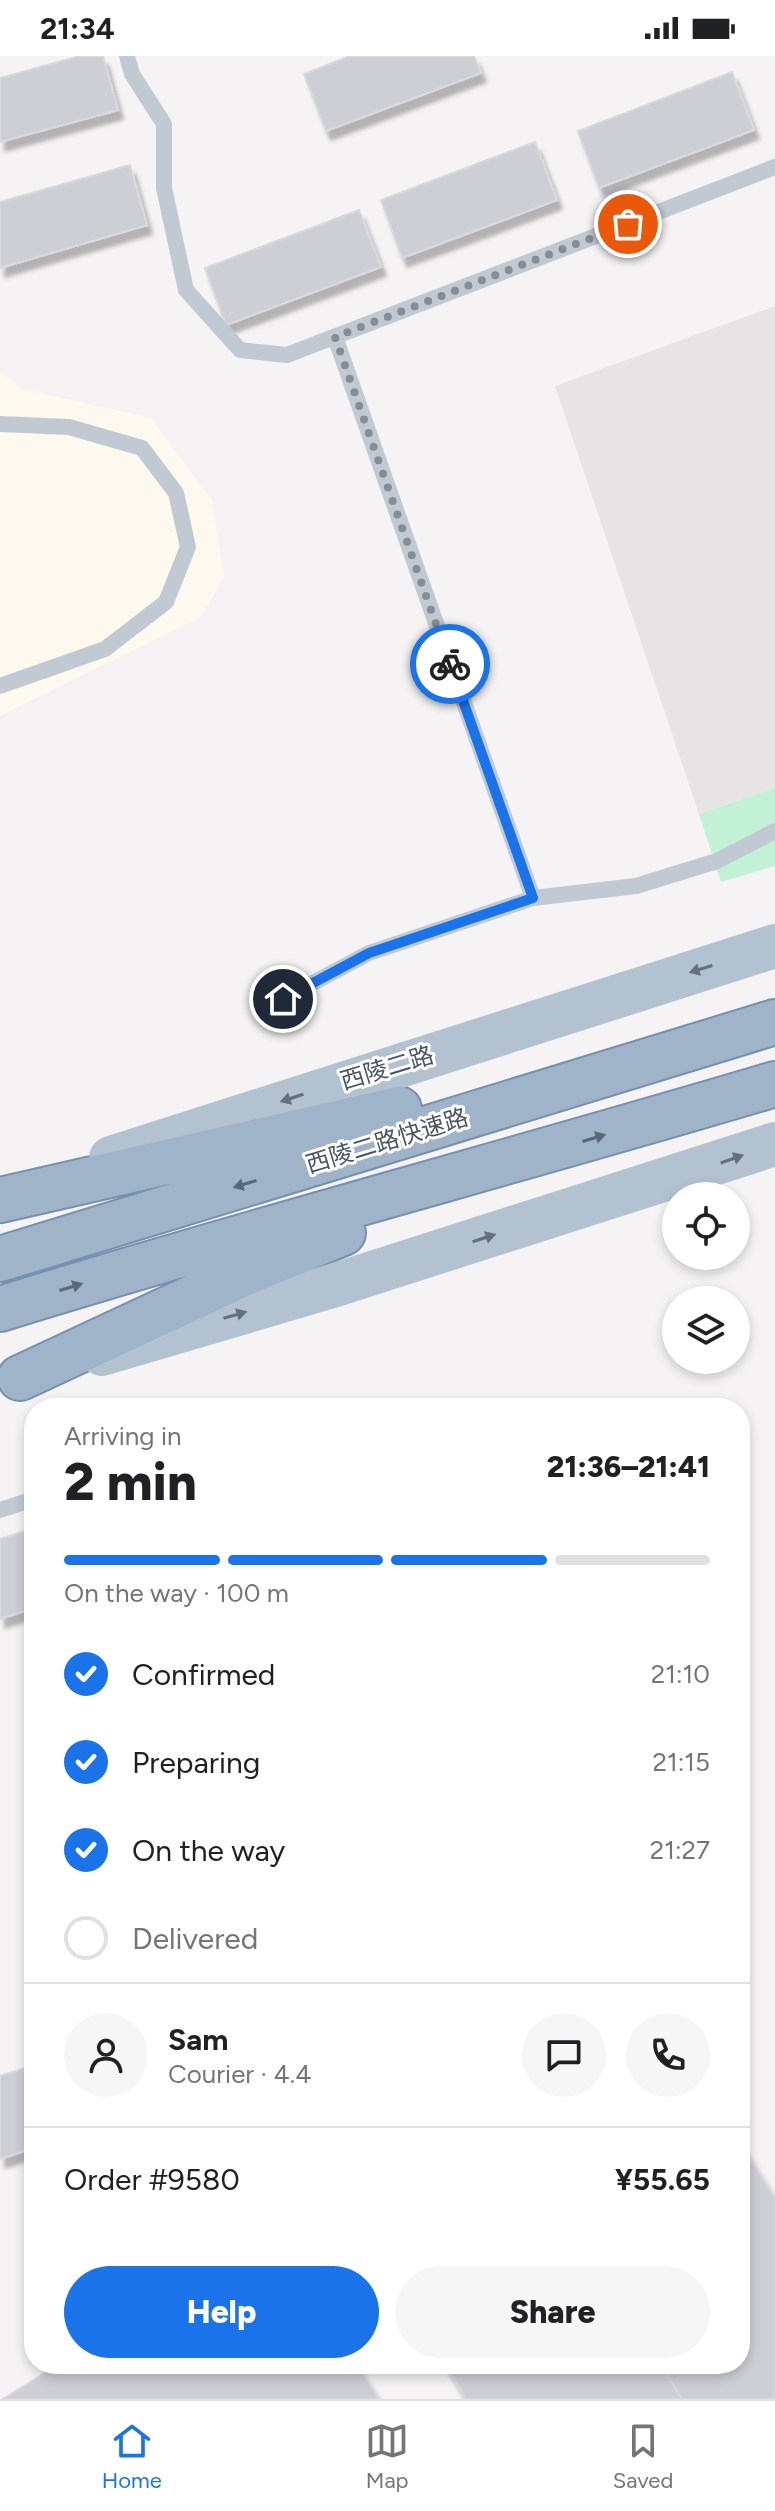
<!DOCTYPE html>
<meta charset="utf-8">
<style>
:root{--surface:#fff;--page:#f6f6f6;--text:#202124;--muted:#757577;--line:#e0e0e0;--accent:#1a73e8}
body{margin:0;font-family:Figtree,"Noto Sans SC",sans-serif;background:var(--page);color:var(--text);height:100vh;display:flex;flex-direction:column;font-size:30px;white-space:nowrap}
*{box-sizing:border-box;margin:0}
p{font-size:26px;color:var(--muted)}
.icon{flex:none;width:44px;height:44px;fill:none;stroke:currentColor;stroke-width:2;stroke-linecap:round;stroke-linejoin:round}
.map{position:relative;flex:1;overflow:hidden}
.drawer{position:absolute;left:24px;top:1342px;width:726px;height:976px;display:flex;flex-direction:column;background:var(--surface);border-radius:32px;box-shadow:0 4px 12px #0003}
.drawer>*{flex:none}
.fabs{position:absolute;left:662px;top:1126px;display:grid;gap:16px}
.fabs a{display:grid;place-items:center;width:88px;height:88px;border-radius:50%;background:var(--surface);box-shadow:0 4px 12px #0003;font-size:40px}
.pin{position:absolute;display:grid;place-items:center;width:68px;height:68px;color:#fff;margin:-34px;border:4px solid #fff;border-radius:50%;box-shadow:0 2px 8px #0007}
.courier{position:absolute;display:grid;place-items:center;width:80px;height:80px;margin:-40px;border:6px solid #1a73e8;border-radius:50%;background:#fff;color:#222;box-shadow:0 2px 10px #0007}
.summary em{font-style:normal;font-weight:800}
.summary div{display:flex;flex-direction:column-reverse}
.summary{display:flex;align-items:center;justify-content:space-between;height:136px;padding:0 40px}
h1{font-size:52px;font-weight:800;line-height:60px}
.bar{display:grid;grid-template-columns:repeat(4,1fr);gap:12px 8px;align-content:center;height:96px;padding:0 40px}
.bar i{height:10px;border-radius:6px;background:var(--line)}
.bar .selected{background:var(--accent)}
.bar p{grid-column:span 4}
.line{display:flex;align-items:center;gap:20px;padding:0 40px;border-top:2px solid var(--line)}
.line div{flex:1}
.round{display:grid;place-items:center;flex:none;width:84px;height:84px;border-radius:42px;background:var(--page)}
ol{padding:0 40px;list-style:none}
li{display:flex;align-items:center;gap:24px;height:88px}
li p{margin-inline-start:auto}
li .icon{padding:8px;border-radius:50%;background:var(--accent);color:#fff;stroke-width:4}
li:last-child{color:var(--muted)}
li i{width:44px;height:44px;border:4px solid var(--line);border-radius:50%}
.primary-button{display:flex;gap:16px;margin-top:auto;padding:16px 40px}
.primary-button a{flex:1;height:92px;border-radius:48px;background:var(--accent);color:#fff;font-size:32px;font-weight:800;line-height:92px;text-align:center}
.primary-button a+a{background:var(--page);color:var(--text)}
.status{display:flex;justify-content:space-between;align-items:center;height:56px;padding:0 40px;background:var(--surface);direction:ltr}
.status svg{height:22px;fill:currentColor}
.tabs{display:flex;justify-content:space-around;align-items:center;height:112px;border-top:2px solid var(--line);background:var(--surface);font-size:22px;color:var(--muted)}
.tabs a{display:grid;justify-items:center;gap:4px}
.tabs .selected{color:var(--accent)}
.map>svg:first-child{display:block}
</style>
<div class="status"><b>21:34</b><svg viewBox="0 0 49 12"><path d="M0 12V9h3v3zM5 12V6h3v6zM10 12V3h3v9zM15 12V0h3v12zM26 1h20v11H26zM47 4h2v5h-2z"/></svg></div>
<div class="map">
<svg width="775" height="2343" viewBox="0 0 775 2343">
<defs>
<filter id="shadow"><feDropShadow dx="5" dy="9" stdDeviation="2" flood-color="#0004"/></filter>
</defs>
<rect width="100%" height="100%" fill="#f5f3f3"/>
<path fill="#fdf9ef" d="M0,316L23,333L151,362L212,444L224,521L201,561L0,660Z"/>
<path fill="#e6e4e5" d="M775,250V732L699,758L555,330Z"/>
<path fill="#c3f1d5" d="M775,732V810L721,826L699,758Z"/>
<path fill="#cdcfd5" stroke="#d7d9de" stroke-width="2" filter="url(#shadow)" d="M80,0H103L118,54L0,86V22Z
M350,0H474L481,17L326,75L304,18Z
M732,16L754,74L599,132L578,75Z
M535,86L557,144L402,202L381,144Z
M130,109L147,169L0,212V146Z
M359,154L381,211L226,269L205,212Z
M34,1472V1552L0,1563V1483Z
M34,2009V2092L0,2103V2020Z
M740,2086L775,2142V2343H682L660,2308H740Z
M59,2308H357L379,2343H3Z
M445,2308H660L682,2343H466Z"/>
<g fill="none" stroke-linecap="round" stroke-linejoin="round">
<defs>
<path id="trunk" d="M0,1144L399,1053
M0,1203L775,966
M0,1253C257,1173 517,1105 775,1028
M20,1322L245,1217L343,1177"/>
</defs>
<use href="#trunk" stroke="#7690ad" stroke-width="48"/>
<path stroke="#c1cad2" stroke-width="16" d="M127,0L132,18L164,68V132L186,234L240,294L287,299L775,111
M335,281L533,842
M0,368L69,371L142,392L176,437L188,491L166,546L105,593L0,630
M283,943L369,897L533,842L636,830L717,805L775,775
M0,1454L34,1443"/>
<path stroke="#b3c2d1" stroke-width="44" d="M111,1102L775,890
M102,1298L329,1231L775,1088"/>
<use href="#trunk" stroke="#9fb4c9" stroke-width="44"/>
</g>
<defs><path id="oneway-solid" d="M-6-.8H1V-3.2L6.5 0L1 3.2V.8H-6Z" transform="scale(2)"/></defs>
<g fill="#64717d">
<use href="#oneway-solid" transform="translate(701 913) rotate(163)"/>
<use href="#oneway-solid" transform="translate(292 1042) rotate(162)"/>
<use href="#oneway-solid" transform="translate(732 1103) rotate(-19)"/>
<use href="#oneway-solid" transform="translate(484 1182) rotate(-18)"/>
<use href="#oneway-solid" transform="translate(235 1259) rotate(-16)"/>
</g>
<g fill="#5b6976">
<use href="#oneway-solid" transform="translate(594 1082) rotate(-17)"/>
<use href="#oneway-solid" transform="translate(245 1128) rotate(163)"/>
<use href="#oneway-solid" transform="translate(71 1231) rotate(-17)"/>
</g>
<g fill="none" stroke-linecap="round" stroke-linejoin="round">
<path stroke="#868d94" stroke-width="8" stroke-dasharray="0 14.4" d="M450,608L335,281L628,168"/>
<path stroke="#1a73e8" stroke-width="10" d="M283,943L369,897L533,842L450,608"/>
</g>
<g text-anchor="middle" stroke-width="6" stroke-linejoin="round" paint-order="stroke">
<g font-size="24" fill="#4a5661" stroke="#fff">
<text transform="translate(387 1012) rotate(-17)" y="8">西陵二路</text>
<text transform="translate(387 1085) rotate(-17)" y="8">西陵二路快速路</text>
</g>
</g>
</svg>
<div class="fabs">
<a><svg class="icon" aria-label="locate" viewBox="0 0 24 24"><circle cx="12" cy="12" r="6"/><path d="M12 2v4M12 18v4M2 12h4M18 12h4"/></svg></a>
<a><svg class="icon" aria-label="layers" viewBox="0 0 24 24"><path d="M12 4l9 5-9 5-9-5zM3 14l9 5 9-5"/></svg></a>
</div>
<div class="pin" style="left:628px;top:168px;background:#ea580c"><svg class="icon" aria-label="bag" viewBox="0 0 24 24"><path d="M5 8h14l-1 12H6zM9 8a3 3 0 0 1 6 0"/></svg></div>
<div class="pin" style="left:283px;top:943px;background:#1f2937"><svg class="icon" aria-label="home" viewBox="0 0 24 24"><path d="M3 11l9-7 9 7M6 9v11h12V9"/></svg></div>
<div class="courier" style="left:450px;top:608px"><svg class="icon" aria-label="bike" viewBox="0 0 24 24"><circle cx="6" cy="16" r="4"/><circle cx="18" cy="16" r="4"/><path d="M6 16l4-8h5l3 8M10 8l3 8H6M13 5h3"/></svg></div>
<section class="drawer">
<div class="summary"><div><h1>2 min</h1><p>Arriving in</p></div><em>21:36–21:41</em></div>
<div class="bar"><i class="selected"></i><i class="selected"></i><i class="selected"></i><i></i><p>On the way · 100 m</p></div>
<ol>
<li><svg class="icon" aria-label="check" viewBox="0 0 24 24"><path d="M5 12l5 5 9-10"/></svg>Confirmed<p>21:10</p></li>
<li><svg class="icon" aria-label="check" viewBox="0 0 24 24"><path d="M5 12l5 5 9-10"/></svg>Preparing<p>21:15</p></li>
<li><svg class="icon" aria-label="check" viewBox="0 0 24 24"><path d="M5 12l5 5 9-10"/></svg>On the way<p>21:27</p></li>
<li><i></i>Delivered</li>
</ol>
<div class="line" style="height:144px"><a class="round"><svg class="icon" aria-label="person" viewBox="0 0 24 24"><circle cx="12" cy="8" r="4"/><path d="M4 21q1-7 8-7t8 7"/></svg></a><div><b>Sam</b><p>Courier · 4.4</p></div><a class="round"><svg class="icon" aria-label="chat" viewBox="0 0 24 24"><path d="M4 5h16v11H9l-5 4z"/></svg></a><a class="round"><svg class="icon" aria-label="phone" viewBox="0 0 24 24"><path d="M5 4h4l2 5-3 2q2 4 5 5l2-3 5 2v4C11 20 4 13 5 4z"/></svg></a></div>
<div class="line" style="height:104px"><div>Order #9580</div><b>¥55.65</b></div>
<div class="primary-button"><a>Help</a><a>Share</a></div>
</section>
</div>
<nav class="tabs">
<a class="selected"><svg class="icon" aria-label="home" viewBox="0 0 24 24"><path d="M3 11l9-7 9 7M6 9v11h12V9"/></svg>Home</a>
<a><svg class="icon" aria-label="map" viewBox="0 0 24 24"><path d="M3 6l6-2 6 2 6-2v14l-6 2-6-2-6 2zM9 4v14M15 6v14"/></svg>Map</a>
<a><svg class="icon" aria-label="saved" viewBox="0 0 24 24"><path d="M7 4h10v16l-5-4-5 4z"/></svg>Saved</a>
</nav>
